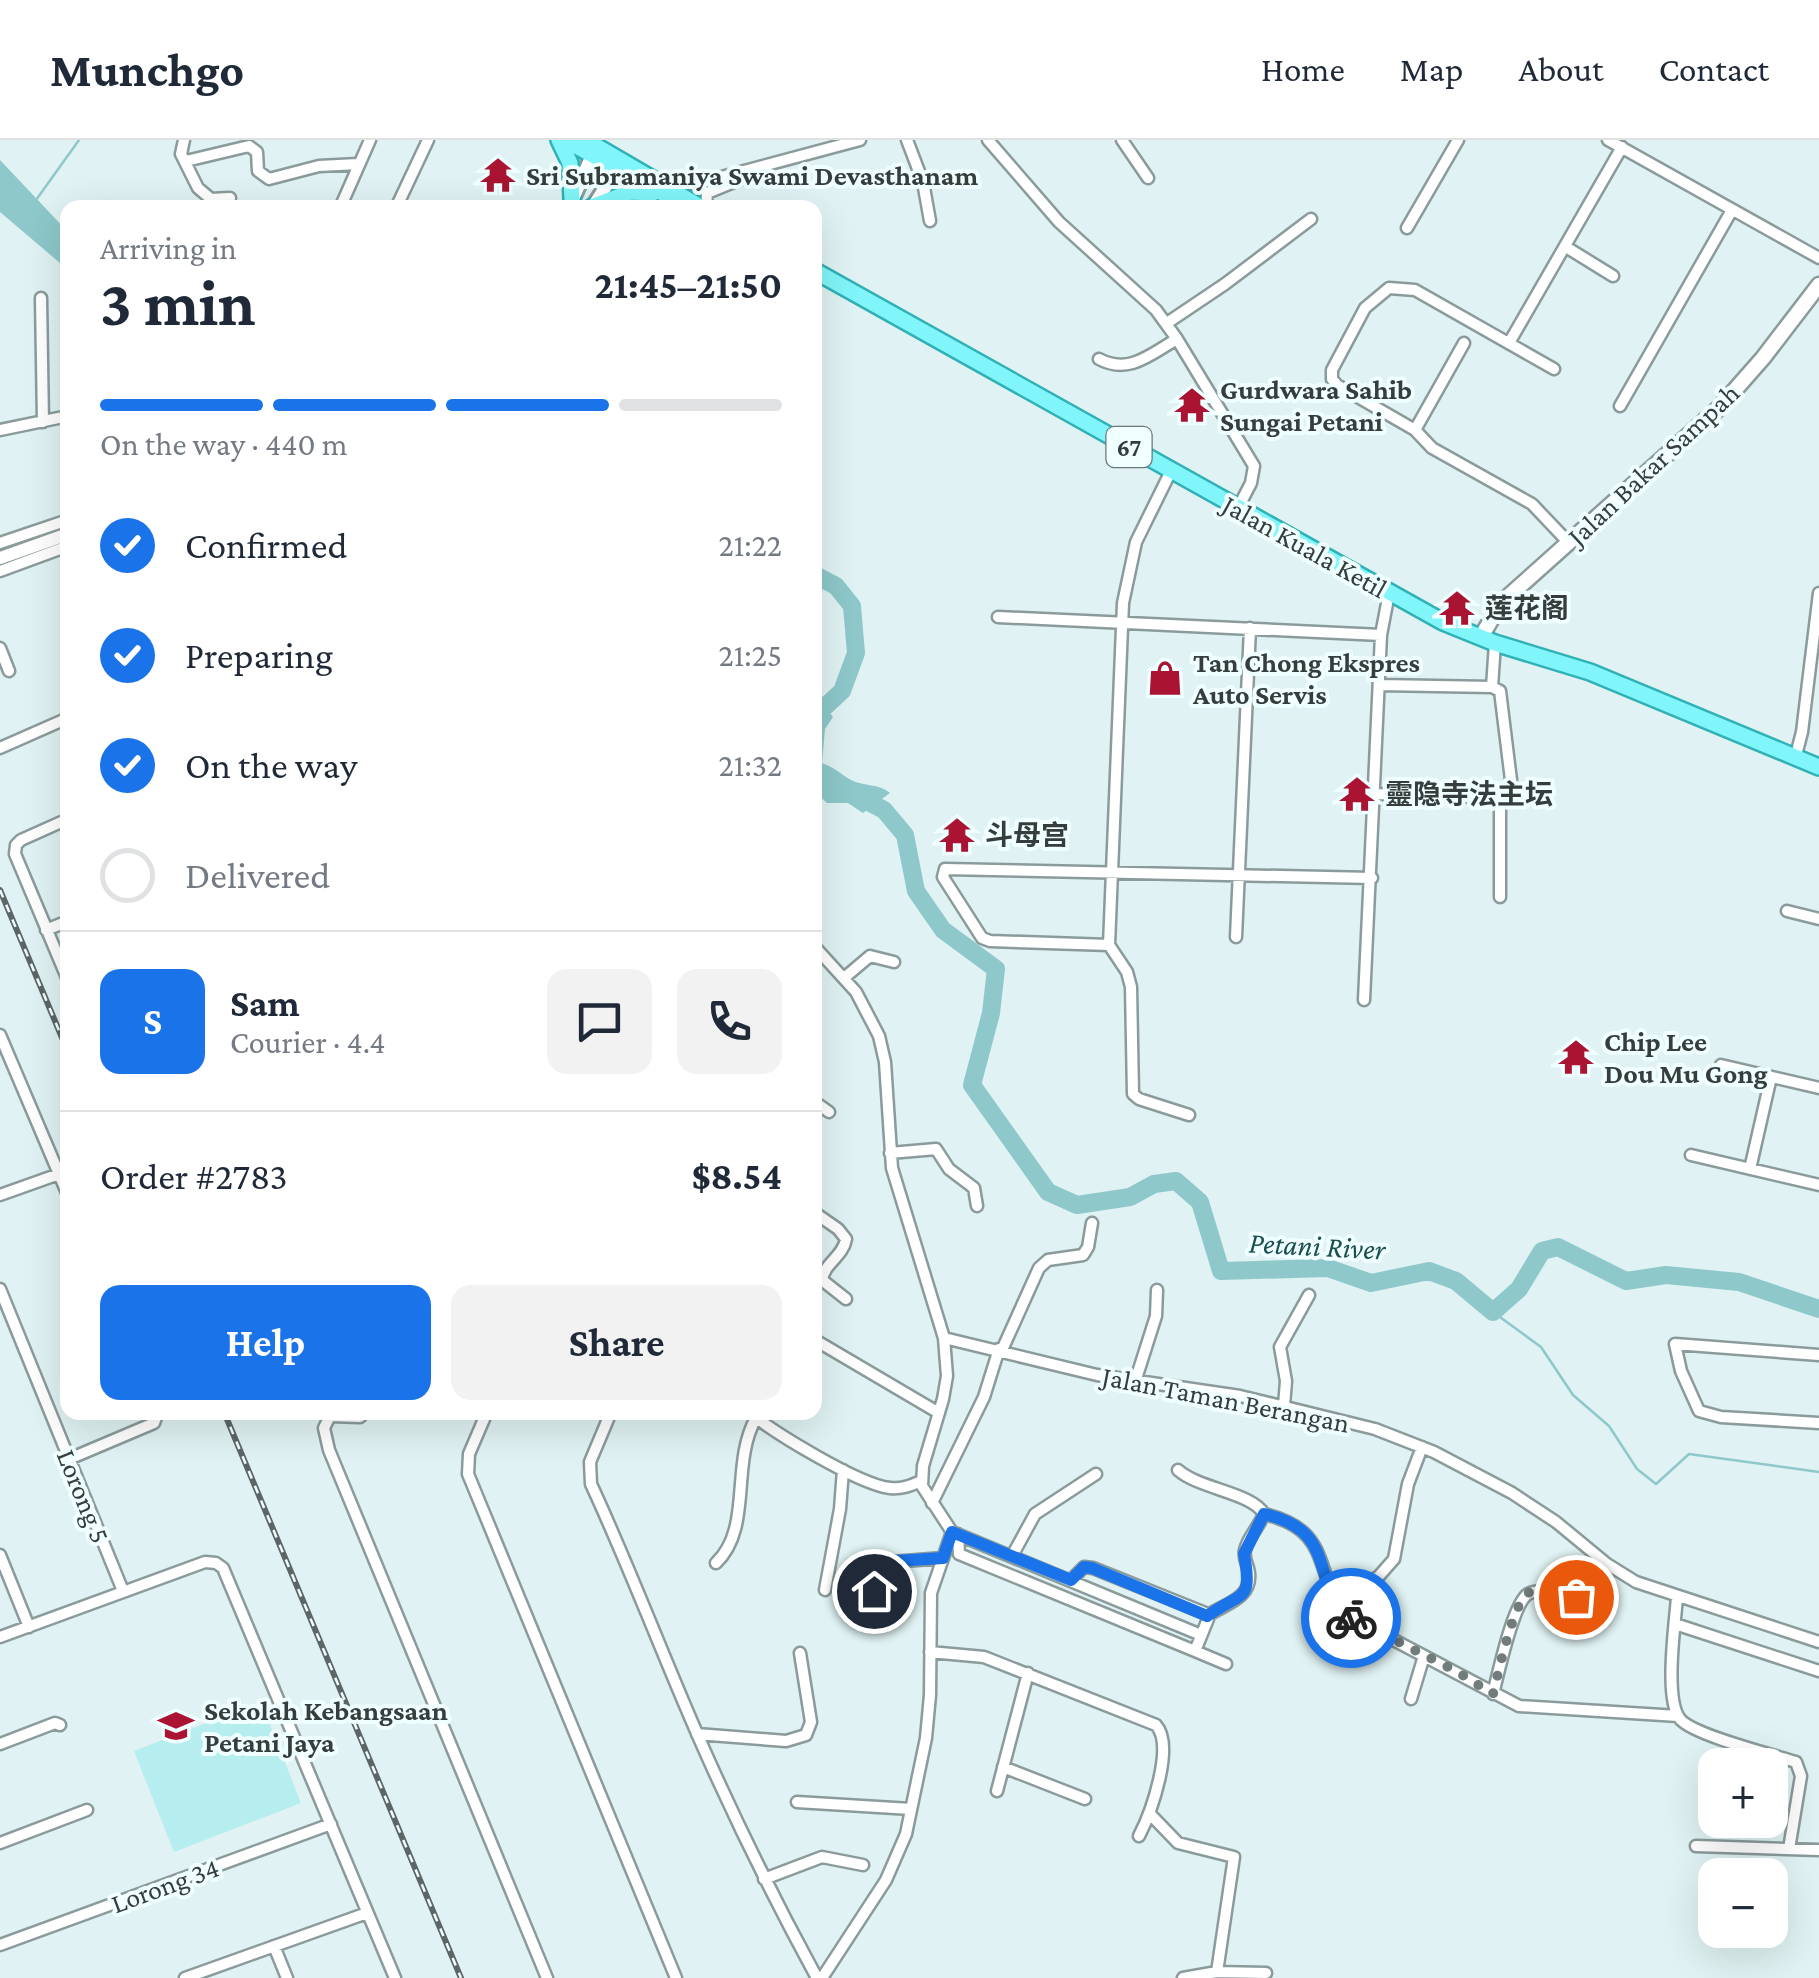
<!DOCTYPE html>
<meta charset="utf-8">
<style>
:root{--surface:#fff;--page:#f2f2f3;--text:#1f2937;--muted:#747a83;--line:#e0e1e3;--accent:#1a73e8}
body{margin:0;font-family:"Crimson Pro","Noto Sans SC",serif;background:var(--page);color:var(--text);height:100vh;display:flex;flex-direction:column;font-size:38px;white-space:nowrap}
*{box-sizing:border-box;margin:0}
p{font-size:32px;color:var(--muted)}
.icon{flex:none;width:55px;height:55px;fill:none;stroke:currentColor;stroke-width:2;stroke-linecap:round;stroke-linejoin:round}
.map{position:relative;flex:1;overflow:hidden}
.drawer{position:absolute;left:60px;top:60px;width:762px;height:1220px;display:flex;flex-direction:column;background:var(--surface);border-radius:20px;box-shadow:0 10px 40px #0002}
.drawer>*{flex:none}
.buttons{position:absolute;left:1698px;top:1608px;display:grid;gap:20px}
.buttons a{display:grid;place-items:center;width:90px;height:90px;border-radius:20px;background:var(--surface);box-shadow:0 10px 40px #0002;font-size:50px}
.pin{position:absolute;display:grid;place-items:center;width:85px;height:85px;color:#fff;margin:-42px;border:5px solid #fff;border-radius:50%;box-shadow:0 2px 10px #0007}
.courier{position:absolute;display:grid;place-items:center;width:100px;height:100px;margin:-50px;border:8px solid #1a73e8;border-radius:50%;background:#fff;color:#222;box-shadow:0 2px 12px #0007}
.head em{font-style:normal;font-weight:700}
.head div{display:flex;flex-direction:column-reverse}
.head{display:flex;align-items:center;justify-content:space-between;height:170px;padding:0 40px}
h1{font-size:65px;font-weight:700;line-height:75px}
.bar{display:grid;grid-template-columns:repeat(4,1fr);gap:15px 10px;align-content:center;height:120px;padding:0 40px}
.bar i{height:12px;border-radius:8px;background:var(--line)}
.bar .current{background:var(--accent)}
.bar p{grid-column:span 4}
.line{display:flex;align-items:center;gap:25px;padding:0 40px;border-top:2px solid var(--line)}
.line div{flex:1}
.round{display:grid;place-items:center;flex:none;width:105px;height:105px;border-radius:20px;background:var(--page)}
ol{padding:0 40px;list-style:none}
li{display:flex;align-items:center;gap:30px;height:110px}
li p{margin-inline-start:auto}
li .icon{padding:10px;border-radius:50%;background:var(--accent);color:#fff;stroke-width:4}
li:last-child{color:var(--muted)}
li i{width:55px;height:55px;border:5px solid var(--line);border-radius:50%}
.primary-button{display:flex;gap:20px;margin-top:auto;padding:20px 40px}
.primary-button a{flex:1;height:115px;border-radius:20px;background:var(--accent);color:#fff;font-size:40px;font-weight:700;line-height:115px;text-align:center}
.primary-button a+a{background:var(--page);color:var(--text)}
header{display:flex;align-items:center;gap:60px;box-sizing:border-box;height:140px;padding:0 50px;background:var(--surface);border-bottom:2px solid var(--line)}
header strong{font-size:48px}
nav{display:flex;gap:55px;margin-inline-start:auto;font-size:35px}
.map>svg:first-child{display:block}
</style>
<header>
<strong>Munchgo</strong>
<nav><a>Home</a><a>Map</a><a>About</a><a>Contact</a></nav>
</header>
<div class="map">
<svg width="1819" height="1838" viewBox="0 0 1819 1838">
<rect width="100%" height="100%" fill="#e0f2f3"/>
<path fill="#b6edee" d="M261,1562L301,1663L174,1712L134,1611Z"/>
<path fill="#8ec8ca" d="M0,20L67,91V129L0,72Z
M815,553L833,577L825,589L822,623C836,628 840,634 851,640C865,647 878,643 890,653L863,673L848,663H827L815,652Z"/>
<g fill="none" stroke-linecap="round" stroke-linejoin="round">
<path stroke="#8ec8ca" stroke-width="2.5" d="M36,60L79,0
M1493,1172L1541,1207L1573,1255L1609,1286L1637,1329L1656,1344L1689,1314L1819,1332"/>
<path stroke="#8ec8ca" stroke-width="18" d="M815,435L836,446L852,466L856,513L842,551L816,575
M815,634L884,670L905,695L916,751L943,790L996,829L991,873L972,945L1048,1052L1077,1065L1130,1057L1154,1044L1176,1041L1200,1062L1221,1131L1328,1128L1371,1143L1429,1131L1456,1141L1493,1172L1519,1149L1542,1111L1558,1107L1626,1141L1666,1135L1739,1142L1819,1169"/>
<defs>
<path id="minor" d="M184,0L181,14L198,48L211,59L230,58
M907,0L923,42L930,81
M988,0L1059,82L1156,170L1177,199L1254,326L1251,343L1238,368
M1122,0L1148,38
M1608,0L1819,118
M186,21L249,6L257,12L258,31L269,39L319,26L358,24
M667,45L699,43L860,0
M340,68L370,0
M396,68L428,0
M706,68L707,53L763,30
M1407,88L1458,0
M1566,107L1613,136
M41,158L43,282
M1167,183L1225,144L1311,79
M1464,203L1415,290L1432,308L1532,364L1569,403
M1509,203L1622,7
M1099,219C1129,235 1151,214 1177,199
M1620,266L1732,70
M0,290L68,276
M1415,290L1337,245L1332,239V230L1365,168L1389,148L1415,150L1554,229
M1171,331L1136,402L1123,463L1109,805L1127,832L1131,847L1133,954L1139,959L1189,975
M0,403L68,380
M0,431L68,406
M998,477L1381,495
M0,508L9,531
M1380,545L1492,547L1500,551L1511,640L1508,653L1500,658
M1492,547L1495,503
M0,608L68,578
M1795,619L1802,592L1819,453
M1375,654L1500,658V757
M68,679L21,700L16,705L15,714L68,840
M1787,771L1819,779
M46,790L68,781
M1236,797L1250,488
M1109,805L990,801L982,798L943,737L945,729L1372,738
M815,807L856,852L879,896L885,922L892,1028L944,1198L947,1236L943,1259L923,1326L922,1346L952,1392L1201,1495
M844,838L870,816L894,822
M1364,860L1381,495L1389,453
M0,895L68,1055
M1721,925L1819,948
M815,962L829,972
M890,1013L936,1009L949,1029L974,1048L977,1066
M1691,1015L1819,1045
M1750,1029L1771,937
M0,1055L59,1034
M815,1073L838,1089L846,1099C843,1117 824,1123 822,1140L846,1159
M0,1149L123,1451
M944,1198L1097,1235L1240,1256L1375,1289L1434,1312L1512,1353L1556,1382L1607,1424L1636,1442L1819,1502
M815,1200L939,1273
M1002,1210L1039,1128L1048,1120L1083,1115L1088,1107L1092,1083
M1819,1215L1675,1204L1681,1231L1699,1271L1721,1277L1819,1283
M1135,1242L1156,1176L1157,1150
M1284,1266L1286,1241L1280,1207L1309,1155
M365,1272L360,1277L330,1276L324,1288L329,1310L547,1838
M487,1272L469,1314L468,1334L676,1838
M611,1272L590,1322L591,1344C630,1428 662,1514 699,1598C735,1680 774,1759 817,1838
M749,1272C774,1293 860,1345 890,1348C902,1349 910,1346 921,1341
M69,1319L154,1283L158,1272
M1178,1330C1199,1349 1253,1353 1264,1374C1259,1387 1248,1397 1245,1410C1243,1419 1248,1424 1249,1433C1252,1459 1224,1464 1207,1476
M932,1363L984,1257L999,1209
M1264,1374C1337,1391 1310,1437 1350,1477L1519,1566L1678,1576
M958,1394L959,1414L1195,1511L1208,1479L1205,1473L1093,1428L1084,1427L1071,1440
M0,1415L29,1487
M1012,1416L1035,1374L1096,1334
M716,1423C753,1388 730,1324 756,1278
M825,1450L840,1369L843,1330
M1677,1457C1675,1484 1664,1559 1680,1579C1693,1595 1773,1615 1796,1622L1801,1636L1789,1709
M1339,1464L1379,1436L1394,1419L1408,1344L1422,1307
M866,1471L876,1445L879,1423L943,1418
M1675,1484L1819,1531
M0,1497L205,1422L216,1423L223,1428L395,1838
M1195,1511L1226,1524
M930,1512L984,1517L1156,1585C1175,1606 1151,1673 1139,1696
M1493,1554C1498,1535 1513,1463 1528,1454C1539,1447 1564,1455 1577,1457
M1411,1559L1424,1516
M697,1594L786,1601L806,1595L811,1582L800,1513
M0,1604L55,1583L60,1585
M1003,1627L1085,1659
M997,1651L1028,1533
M797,1662L911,1669
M1150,1674L1178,1703L1234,1717L1217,1832L1183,1838
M0,1703L87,1670
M1696,1706L1819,1710
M764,1739L822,1717L863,1725
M0,1805L331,1684
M274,1806L287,1838
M1217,1832L1266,1833
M185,1838L367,1773
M822,1838L886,1740L906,1694L926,1598L930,1555L931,1453L952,1392"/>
<path id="tertiary" d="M569,68L596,6
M592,68L621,23
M0,418L68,394"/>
<path id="secondary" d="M1481,497L1501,463L1719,268L1763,218L1819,145"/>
<path id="primary" d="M559,0L570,23L572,59
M565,0L690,68
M589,2L702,68
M592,67L630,52L653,53
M815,131L1443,482L1495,503L1590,532L1819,627"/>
</defs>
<use href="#minor" stroke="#8b9b9c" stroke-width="15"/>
<use href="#tertiary" stroke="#8b9b9c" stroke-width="18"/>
<use href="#secondary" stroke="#8b9b9c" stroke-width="19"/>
<use href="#primary" stroke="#30b1b6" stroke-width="20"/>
<use href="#minor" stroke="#fff" stroke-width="10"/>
<use href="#tertiary" stroke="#fff" stroke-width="12"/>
<use href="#secondary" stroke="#fff" stroke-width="14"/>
<use href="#primary" stroke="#81f6fa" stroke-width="15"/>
<defs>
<path id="rail" d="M0,750L68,912
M224,1272L461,1838"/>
</defs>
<use href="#rail" stroke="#5c6666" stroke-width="6"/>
<use href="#rail" stroke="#f0ffff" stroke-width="2.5" stroke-dasharray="8" stroke-linecap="butt"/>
</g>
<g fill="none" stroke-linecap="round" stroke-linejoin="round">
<path stroke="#727c7d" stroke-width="10" stroke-dasharray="0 18" d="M1351,1478L1456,1531L1493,1554C1498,1535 1513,1463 1528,1453C1539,1447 1564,1455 1576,1457"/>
<path stroke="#1a73e8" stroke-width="12" d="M874,1451L879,1422L943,1418L952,1392L1071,1440L1084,1427L1092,1428L1207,1476C1242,1451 1253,1463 1244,1414L1264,1374C1340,1391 1308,1443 1351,1478"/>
</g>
<defs>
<symbol id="temple-bare" viewBox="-9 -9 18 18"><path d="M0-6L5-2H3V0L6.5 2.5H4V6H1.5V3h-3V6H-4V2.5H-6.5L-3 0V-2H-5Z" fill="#aa1332" stroke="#f0ffff" stroke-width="2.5" paint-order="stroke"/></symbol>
<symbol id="shop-bare" viewBox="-9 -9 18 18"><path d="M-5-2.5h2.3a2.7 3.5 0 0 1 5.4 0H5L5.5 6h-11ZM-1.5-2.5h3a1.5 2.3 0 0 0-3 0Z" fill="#aa1332" stroke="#f0ffff" stroke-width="2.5" paint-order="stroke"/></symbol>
<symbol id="school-bare" viewBox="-9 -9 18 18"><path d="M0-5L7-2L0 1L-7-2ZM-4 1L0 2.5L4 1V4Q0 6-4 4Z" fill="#aa1332" stroke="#f0ffff" stroke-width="2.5" paint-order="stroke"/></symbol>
</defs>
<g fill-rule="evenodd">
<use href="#temple-bare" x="473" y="10" width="50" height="50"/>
<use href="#temple-bare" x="1167" y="240" width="50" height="50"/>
<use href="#temple-bare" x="1432" y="443" width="50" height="50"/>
<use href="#shop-bare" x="1140" y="513" width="50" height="50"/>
<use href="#temple-bare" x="1332" y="629" width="50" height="50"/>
<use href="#temple-bare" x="932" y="670" width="50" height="50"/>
<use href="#temple-bare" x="1551" y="892" width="50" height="50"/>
<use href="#school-bare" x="151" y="1561" width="50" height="50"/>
</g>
<g text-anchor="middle" stroke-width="8" stroke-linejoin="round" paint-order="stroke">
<rect fill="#f0ffff" stroke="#6e7777" stroke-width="2.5" x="1106.5" y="287" width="45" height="40" rx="8"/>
<g font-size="25" font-weight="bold" fill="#363d3d">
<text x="1129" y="316">67</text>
</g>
<g font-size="28" font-weight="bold" fill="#363d3d" stroke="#f0ffff" text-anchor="start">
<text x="526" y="45">Sri Subramaniya Swami Devasthanam</text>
<text x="1220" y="259">Gurdwara Sahib<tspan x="1220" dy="32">Sungai Petani</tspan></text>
<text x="1485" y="478">莲花阁</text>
<text x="1193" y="532">Tan Chong Ekspres<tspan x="1193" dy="32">Auto Servis</tspan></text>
<text x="1385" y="664">靈隐寺法主坛</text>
<text x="985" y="705">斗母宫</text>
<text x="1604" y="911">Chip Lee<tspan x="1604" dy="32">Dou Mu Gong</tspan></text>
<text x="204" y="1580">Sekolah Kebangsaan<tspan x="204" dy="32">Petani Jaya</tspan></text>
</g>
<g font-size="28" fill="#363d3d" stroke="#f0ffff">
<text transform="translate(1653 324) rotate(-43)" y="10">Jalan Bakar Sampah</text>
<text transform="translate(1305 406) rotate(29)" y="10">Jalan Kuala Ketil</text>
<text transform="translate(1226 1259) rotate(11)" y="10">Jalan Taman Berangan</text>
<text transform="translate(84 1356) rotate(68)" y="10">Lorong 5</text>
<text transform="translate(165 1745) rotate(-20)" y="10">Lorong 34</text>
</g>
<g font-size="30" font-style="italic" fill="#1c4f51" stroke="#f0ffff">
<text transform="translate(1317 1106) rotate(3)" y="10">Petani River</text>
</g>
</g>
</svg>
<div class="buttons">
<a>+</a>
<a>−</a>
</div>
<div class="pin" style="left:1576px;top:1457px;background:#ea580c"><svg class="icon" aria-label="bag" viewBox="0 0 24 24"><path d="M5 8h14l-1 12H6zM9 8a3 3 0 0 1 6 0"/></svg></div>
<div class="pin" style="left:874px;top:1451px;background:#1f2937"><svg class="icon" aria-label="home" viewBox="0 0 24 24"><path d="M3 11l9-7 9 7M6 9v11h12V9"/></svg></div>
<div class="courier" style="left:1351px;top:1478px"><svg class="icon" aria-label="bike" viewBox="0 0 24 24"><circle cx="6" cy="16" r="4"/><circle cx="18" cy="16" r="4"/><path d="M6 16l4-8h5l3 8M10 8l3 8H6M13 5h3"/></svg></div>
<section class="drawer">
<div class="head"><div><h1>3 min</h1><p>Arriving in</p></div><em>21:45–21:50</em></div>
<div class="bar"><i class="current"></i><i class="current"></i><i class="current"></i><i></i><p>On the way · 440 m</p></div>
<ol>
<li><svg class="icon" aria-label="check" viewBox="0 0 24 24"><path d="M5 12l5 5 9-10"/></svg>Confirmed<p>21:22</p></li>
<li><svg class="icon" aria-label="check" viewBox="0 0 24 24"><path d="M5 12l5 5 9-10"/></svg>Preparing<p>21:25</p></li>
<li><svg class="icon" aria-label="check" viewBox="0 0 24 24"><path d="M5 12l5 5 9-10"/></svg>On the way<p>21:32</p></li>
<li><i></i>Delivered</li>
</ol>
<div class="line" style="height:180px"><b class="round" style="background:var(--accent);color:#fff">S</b><div><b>Sam</b><p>Courier · 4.4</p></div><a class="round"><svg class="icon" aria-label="chat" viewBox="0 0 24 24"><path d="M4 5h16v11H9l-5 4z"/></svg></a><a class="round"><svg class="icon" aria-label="phone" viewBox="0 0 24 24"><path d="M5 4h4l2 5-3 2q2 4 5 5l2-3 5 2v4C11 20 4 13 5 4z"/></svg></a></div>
<div class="line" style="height:130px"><div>Order #2783</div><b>$8.54</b></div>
<div class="primary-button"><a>Help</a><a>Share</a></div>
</section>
</div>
